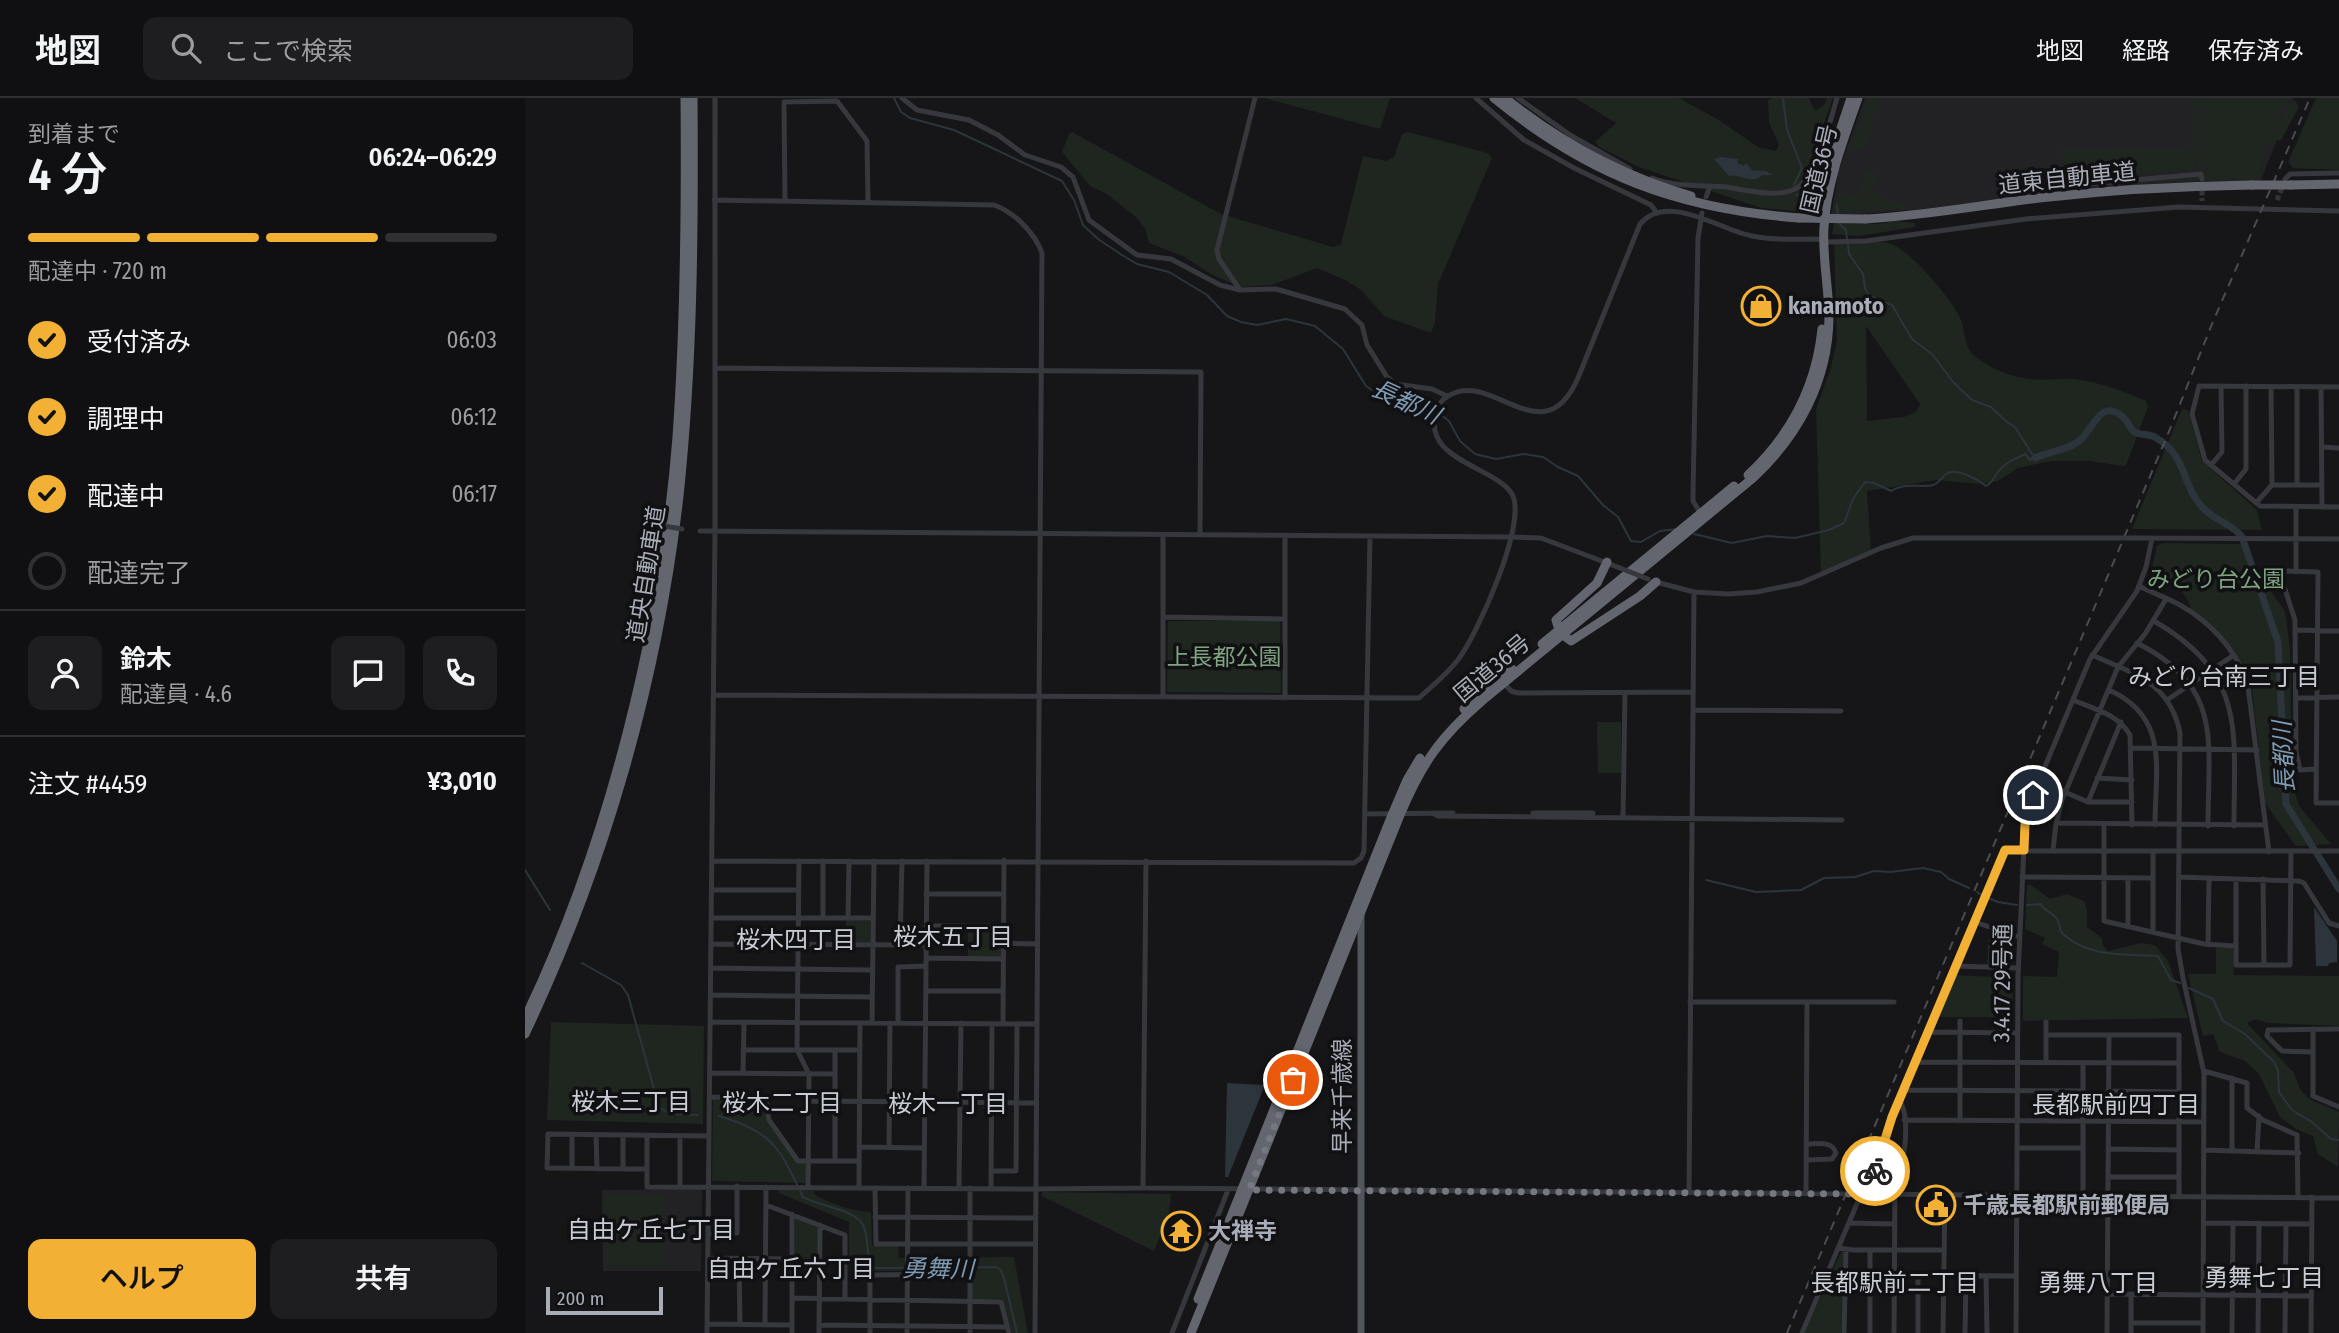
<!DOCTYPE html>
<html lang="ja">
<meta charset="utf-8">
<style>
:root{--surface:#101012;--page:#1e1e20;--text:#f1f3f6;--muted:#9c9d9f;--line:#303032;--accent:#f2b134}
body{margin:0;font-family:"Fira Sans Condensed","Noto Sans JP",sans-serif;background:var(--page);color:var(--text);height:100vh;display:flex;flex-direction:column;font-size:26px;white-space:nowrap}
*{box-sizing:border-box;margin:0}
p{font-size:23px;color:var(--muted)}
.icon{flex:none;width:38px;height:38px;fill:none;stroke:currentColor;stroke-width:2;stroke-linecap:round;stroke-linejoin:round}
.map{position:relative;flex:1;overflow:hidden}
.details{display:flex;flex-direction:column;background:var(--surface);width:525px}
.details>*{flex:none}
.scale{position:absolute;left:21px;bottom:18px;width:117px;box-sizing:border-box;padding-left:7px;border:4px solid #a8adb8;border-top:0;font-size:19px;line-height:24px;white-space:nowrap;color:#a8adb8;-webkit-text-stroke:5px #111113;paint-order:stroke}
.pin{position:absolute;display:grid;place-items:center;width:60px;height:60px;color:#fff;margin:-30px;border:4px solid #fff;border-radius:50%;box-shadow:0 2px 7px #0007}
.courier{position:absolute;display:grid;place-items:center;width:70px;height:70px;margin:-35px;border:5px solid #f2b134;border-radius:50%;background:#fff;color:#222;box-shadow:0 2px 9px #0007}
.headline em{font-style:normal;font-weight:600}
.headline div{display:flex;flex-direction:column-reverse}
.headline{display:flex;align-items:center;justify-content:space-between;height:119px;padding:0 28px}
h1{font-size:46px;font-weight:600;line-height:52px}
.bar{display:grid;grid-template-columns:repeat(4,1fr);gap:10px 7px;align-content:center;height:84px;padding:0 28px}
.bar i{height:9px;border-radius:5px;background:var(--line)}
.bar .on{background:var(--accent)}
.bar p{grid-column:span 4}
.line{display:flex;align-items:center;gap:18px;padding:0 28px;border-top:2px solid var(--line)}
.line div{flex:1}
.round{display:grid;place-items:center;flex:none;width:74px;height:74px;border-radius:14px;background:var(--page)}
ol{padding:0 28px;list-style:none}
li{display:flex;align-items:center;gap:21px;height:77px}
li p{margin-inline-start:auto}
li .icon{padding:7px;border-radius:50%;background:var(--accent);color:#111;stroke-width:4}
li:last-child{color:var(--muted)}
li i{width:38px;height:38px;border:4px solid var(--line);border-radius:50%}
.action{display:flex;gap:14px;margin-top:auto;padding:14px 28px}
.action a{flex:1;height:80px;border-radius:14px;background:var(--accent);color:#111;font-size:28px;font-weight:600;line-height:80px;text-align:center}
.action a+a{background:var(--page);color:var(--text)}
header{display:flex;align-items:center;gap:42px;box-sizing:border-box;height:98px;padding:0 35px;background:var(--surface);border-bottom:2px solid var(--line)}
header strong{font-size:33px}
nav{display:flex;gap:38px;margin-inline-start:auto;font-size:24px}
.search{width:490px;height:63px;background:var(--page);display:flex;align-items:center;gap:18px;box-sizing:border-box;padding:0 24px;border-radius:14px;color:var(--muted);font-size:26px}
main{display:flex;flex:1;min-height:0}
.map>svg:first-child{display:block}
</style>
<header>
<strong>地図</strong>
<div class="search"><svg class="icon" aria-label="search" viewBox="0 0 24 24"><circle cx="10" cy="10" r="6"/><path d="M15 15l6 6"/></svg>ここで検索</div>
<nav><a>地図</a><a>経路</a><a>保存済み</a></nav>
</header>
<main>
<section class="details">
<div class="headline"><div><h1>4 分</h1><p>到着まで</p></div><em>06:24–06:29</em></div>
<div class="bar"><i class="on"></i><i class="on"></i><i class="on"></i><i></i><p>配達中 · 720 m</p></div>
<ol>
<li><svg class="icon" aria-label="check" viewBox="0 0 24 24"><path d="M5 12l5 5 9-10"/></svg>受付済み<p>06:03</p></li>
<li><svg class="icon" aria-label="check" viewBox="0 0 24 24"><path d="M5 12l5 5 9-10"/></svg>調理中<p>06:12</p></li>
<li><svg class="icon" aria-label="check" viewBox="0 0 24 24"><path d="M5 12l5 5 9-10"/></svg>配達中<p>06:17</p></li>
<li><i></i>配達完了</li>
</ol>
<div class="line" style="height:126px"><a class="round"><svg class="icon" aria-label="person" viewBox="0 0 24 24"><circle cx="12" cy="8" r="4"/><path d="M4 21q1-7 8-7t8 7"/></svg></a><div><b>鈴木</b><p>配達員 · 4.6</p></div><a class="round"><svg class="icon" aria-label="chat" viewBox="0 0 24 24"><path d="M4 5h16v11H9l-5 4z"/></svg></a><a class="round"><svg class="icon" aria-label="phone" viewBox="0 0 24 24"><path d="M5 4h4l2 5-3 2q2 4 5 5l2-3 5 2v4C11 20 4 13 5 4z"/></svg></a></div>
<div class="line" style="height:91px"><div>注文 #4459</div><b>¥3,010</b></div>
<div class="action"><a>ヘルプ</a><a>共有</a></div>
</section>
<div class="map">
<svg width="1814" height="1235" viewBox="0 0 1814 1235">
<rect width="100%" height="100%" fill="#161618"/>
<path fill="#222225" d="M1340,0H1769L1735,84L1682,83L1588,89L1397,111L1306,118L1314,72Z
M177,1091L176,1173H78L77,1092Z"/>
<path fill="#1e261f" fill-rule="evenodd" d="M738,0H865L855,31Z
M1050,0H1154L1194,22L1233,49L1251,53L1254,47L1244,24L1243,3L1247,0H1284L1290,13L1299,7L1302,0H1308L1285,65L1293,79L1280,114L1236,110L1114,69L1074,49L1070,44L1091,25Z
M1343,0H1352C1348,16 1349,38 1338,50H1330L1326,48Z
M1668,0H1766L1761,4L1751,28C1759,19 1760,9 1770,2L1774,9L1756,42L1743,45L1737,52L1738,65L1734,76L1738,81L1627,84V82L1681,75L1683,71L1675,69L1669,61L1671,67L1667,72L1538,83V50H1664L1668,61Z
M1791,0H1814V72L1768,70L1763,64Z
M547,34L696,116L808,149L816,146L838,58L861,63L869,59L877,36L883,34L963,55L967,60L913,186L910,225L906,235L859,218L836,192L820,182L792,170L747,187L714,189L686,176L658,158L624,145L620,131L612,120L582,96L565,88L537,54L544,36Z
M1343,72L1349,74L1352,79L1347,93L1350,96L1380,107L1382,111L1308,114L1312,95L1316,94L1321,97H1334L1339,76Z
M1371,123L1389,125L1391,129L1333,138L1307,136L1309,125L1352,126Z
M1309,142C1326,143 1346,142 1363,145C1383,149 1428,202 1436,222C1441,236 1438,250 1452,260C1467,271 1488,280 1506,281C1521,283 1535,280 1549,281C1574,284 1599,293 1621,303L1623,309L1601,367L1598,368L1565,363H1526L1493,370L1473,383L1456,386L1411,382L1342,393L1346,456L1296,479L1291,311L1305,273L1312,243ZM1341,228L1395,306L1391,314L1379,319L1342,323Z
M1657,311L1663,312L1677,363L1732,412L1737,432L1607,431Z
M1638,445L1716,446L1727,480L1740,485L1760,513L1765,551L1767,685L1774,708L1806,746L1771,748L1740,705L1726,583C1712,550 1693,534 1666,511C1663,493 1640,480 1627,469L1632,448Z
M643,523H755L756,595L642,594Z
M1072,624H1096V675H1073Z
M1502,787H1506L1525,801L1542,796L1559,803L1562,812V829L1577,840L1578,848L1584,853L1616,845L1630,847L1643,863L1663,920L1498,923V878L1532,879L1534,854L1517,846L1520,840L1500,831Z
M321,822L346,823L345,844H321Z
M443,830H477V859H443Z
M1691,850H1708L1709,877L1814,878V928L1744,925L1730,921L1722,925L1769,975L1775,991L1784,1001L1814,1014L1813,1069L1793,1056L1788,1038L1771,1031L1755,1019L1734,976L1720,963L1695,954L1688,936L1678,938L1663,876H1691Z
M1430,877L1488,880L1487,919H1411Z
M26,924L179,928L178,1026L22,1022Z
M188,1002L237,1003L242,1024L273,1065H281V1085L187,1083Z
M253,1091L289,1093L290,1097C307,1106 326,1113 346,1114L347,1147H373L374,1160L489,1159L503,1235H487L477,1201H447L446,1173H344L343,1179H340L339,1166L336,1161H324V1124L254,1095Z
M517,1094L646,1096L644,1115L629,1153L517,1098Z
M79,1097L138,1098V1169L81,1168Z
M270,1120L293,1129L292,1165H270Z
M1319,1148L1316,1235H1279Z"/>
<path fill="#2c353c" d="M1196,59L1213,61V65L1219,68L1221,65L1227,72L1241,73L1248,77H1237C1226,88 1216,75 1204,78L1189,61Z
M1789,809L1812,843V864L1804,865L1803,868H1791Z
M702,985L740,987L703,1079H700Z"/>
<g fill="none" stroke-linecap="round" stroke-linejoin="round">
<path stroke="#2c353c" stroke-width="2" d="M369,0L376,14L385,20L429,32L537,83L549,102L558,127L573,141L597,157L612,166L644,174L682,197L702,218L716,224L732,227L761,221L790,228L818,251L841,288L851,295L880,306L891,307L909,313
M1258,0L1262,32L1277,70L1269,87
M1272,96L1277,104H1281
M1312,107L1313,116
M1314,125L1321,132L1322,141
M1323,146L1324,156L1338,176L1340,191L1345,198L1367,207L1387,241L1408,257L1428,284L1447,302L1466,309L1482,324L1490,329L1509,359
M914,315L924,323L935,343L950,356L971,361L999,356L1018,359L1033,369L1053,378L1078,407L1093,419L1106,443L1116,444L1135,433L1152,431
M1169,436L1207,445L1242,438L1270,440L1304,432L1319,425L1328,401L1340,384L1349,385L1366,393C1380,384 1394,390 1408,387C1413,386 1417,379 1421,376C1431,369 1452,381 1461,388C1468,384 1468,380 1473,374C1479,365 1490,361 1500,356L1505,362L1510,360
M0,772L25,812
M1181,782L1231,794L1276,792L1299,780L1330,779L1349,773L1366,774L1398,770L1416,774L1424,781L1444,790
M1452,794L1458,798
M1463,800L1473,804L1492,807
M1502,807L1516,806C1520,814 1527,814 1532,821C1535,825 1534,832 1538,836C1564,860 1601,856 1633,858L1646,882L1655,885
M57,865L96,887L103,897L134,1009L145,1016L173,1017
M1664,890L1688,901L1698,923L1720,936L1749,964L1753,972L1754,994L1767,1012L1787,1024L1806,1041L1814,1042
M194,1018C249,1035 254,1049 278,1099C293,1108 330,1111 338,1127C345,1141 339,1157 350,1170H379
M385,1170L471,1169L476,1172L479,1180L492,1235"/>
<path stroke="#2c353c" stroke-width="7" d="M1510,360C1524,353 1540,353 1553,344C1567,335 1575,297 1599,320C1603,324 1605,330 1609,334C1616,337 1624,336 1630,339C1663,358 1656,387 1678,410C1690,423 1705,424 1717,439L1753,544L1761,706L1814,791"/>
<path stroke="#333438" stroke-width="5" stroke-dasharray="5 2.5" stroke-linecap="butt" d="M1677,85V103
M1752,102L1759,85"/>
<path stroke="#37383d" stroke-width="5" d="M377,0L392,12L444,22L473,37L500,57L536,69L548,79L564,122L612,157L646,161L695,187L715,192L751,191L820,211L837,227L842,247L862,279L870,286L907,291L922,298
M951,0L999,42L1049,70L1126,107L1132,115
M993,0L1045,37L1105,71
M1127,80C1150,89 1177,87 1201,89C1221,92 1251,100 1270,91C1292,80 1305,23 1312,0
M1760,81L1765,76L1814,75
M1564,86L1676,76L1677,81
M1181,99L1185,88
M189,102L469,107C489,114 510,135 517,155L510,1235
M260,103L259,4L312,3L342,43L343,104
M715,192L694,161L692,152L730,0
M190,270L676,274L675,437
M1796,289L1797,409
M1814,289L1674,288L1667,316L1680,362L1735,408L1814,409
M1797,349L1814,350
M1686,367L1697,354L1696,288
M1709,386L1721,371V288
M1747,387H1797
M1772,387V289
M1731,405L1747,387L1746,289
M1771,409V474
M1176,416L1168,403V397L1173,140L1177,115
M175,433L987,439L1016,440L1095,470
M1610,440L1814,441
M1131,484L1169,494L1203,496L1232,494L1276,485L1356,450L1388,440H1582
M1614,488C1628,495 1642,500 1655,507C1685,524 1708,550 1722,581L1744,754
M638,519L760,521
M1629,523C1722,577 1709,632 1709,728
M1770,532L1814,533
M1612,545C1699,589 1683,643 1683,728
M1567,557C1609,576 1645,584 1655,635L1653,851L1658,880L1679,975L1678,1235
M977,583L986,593L993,595L1168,594
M1584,592C1645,619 1630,671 1630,727
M189,597L894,600C907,588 921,577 932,563C952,538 1003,424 987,396C970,368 894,362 912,312C914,305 919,300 925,297C968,273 1019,358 1053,280L1115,126C1143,94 1195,132 1227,138C1249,143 1272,141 1293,141L1302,144L1341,143L1501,121L1654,109L1814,113
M638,599V437
M760,600V438
M1771,600L1814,599
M1548,602C1569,611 1593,616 1605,637L1607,727
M1642,602L1709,557
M1168,612L1316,613
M1607,650L1732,652
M1791,671L1775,672L1771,654L1770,522L1757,482V473L1793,474L1791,705H1814
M1572,680L1607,682
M1514,683L1563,704H1607
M1563,704L1596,624
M1008,715H1068
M841,716L928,715
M909,716L913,718L1317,722
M1098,719L1100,595
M1531,725L1740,727
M1579,726V823L1679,846L1710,848
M1528,752L1531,726L1537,702L1593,569L1620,536L1641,501
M1628,753V834
M187,763L829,765L836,760L839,753L845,438
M274,763L272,952L284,976L283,1089
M1497,779L1628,780
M1654,779L1774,783L1779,785L1804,825L1814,828
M1711,781V867H1765L1766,754
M1738,781L1739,867
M187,792H273
M401,796H478
M186,820H348
M298,820V763
M323,820L324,763
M1450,824L1494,839
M401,828H478
M1603,828V780
M478,845L512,846
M186,846L401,847
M375,847L377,763
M1683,847L1684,780
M401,860L478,861
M1431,868L1493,870
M1465,869L1467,830
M186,870L348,872
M401,893H478
M186,897L347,899
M1165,904H1369
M1435,923V1023
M185,924L512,926
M347,925L349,763
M373,925V869L401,868
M478,926L479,762
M1788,931V998L1814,1009
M1403,934L1493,935
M1521,937H1654V1099
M218,952H334
M1788,954L1757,953L1742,938L1743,932L1814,931
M1390,964L1654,965
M1521,965V924
M1679,973L1722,985V1010L1738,1022L1772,1037L1773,1099
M185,975L310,976
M218,975L219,924
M1378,992L1557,993
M1583,993L1653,994
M185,999L241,1001L244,1022L273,1063H334
M284,1003L511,1005
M1379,1022L1679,1024
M71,1037L72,1071
M98,1037V1071
M122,1037V1089L510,1091L618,1090L1814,1100
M155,1038V1088
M334,1049L399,1050
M364,1049L365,925
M1492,1050H1557
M1583,1051L1654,1052
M1679,1052L1774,1055
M1707,1053V980
M1732,1054L1734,1018
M1281,1062L1307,1061L1311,1055C1307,1042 1292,1046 1281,1046
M310,1063V952
M47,1070V1037
M122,1071L22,1070L23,1036L184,1038
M466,1073H491L492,926
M1583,1079H1654
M1370,1081L1368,1060L1371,1056H1378
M334,1089L335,925
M350,1090L351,1146H510
M399,1090L402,763
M434,1090L436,925
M445,1090V1157
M618,1090L621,763
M466,1091L467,926
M1164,1095L1169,494
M1281,1095L1282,904
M1558,1098V965
M241,1107L320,1137V1200
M350,1119L510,1120
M1324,1125L1370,1126
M1679,1125L1787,1126
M183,1136L212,1135V1088
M1313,1150L1329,1152H1419
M183,1160L267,1161
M214,1160L215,1226
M1461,1178L1462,1235
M1582,1196L1786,1198
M1606,1196V1235
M267,1200L476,1204L484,1235
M1606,1225H1678
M182,1226L267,1227
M240,1226L241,1089
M294,1227L482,1229
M182,1235L190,433V0
M267,1235V1116
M294,1235L295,1127
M345,1235V1177L445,1176V1235
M382,1235L383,1090
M647,1235L703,1092
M1277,1235L1334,1101L1350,1073L1367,1019L1480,753H1814
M1319,1235L1321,1152
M1345,1235V1152
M1369,1235L1370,1085C1372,1078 1376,1071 1377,1064C1381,1047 1384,1015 1374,1002
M1393,1235V1177L1491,1178
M1418,1235L1420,1096
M1440,1235L1441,1178
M1491,1235L1493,878L1500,726L1508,697L1565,561L1612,493L1621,469L1627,440
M1582,1235L1584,938
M1707,1235L1708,1125
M1733,1235L1734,1125
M1760,1235L1761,1126
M1786,1235L1787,1099"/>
<path stroke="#53555c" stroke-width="7" d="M836,816V1235"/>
<path stroke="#63666e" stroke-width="9" d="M969,0C1063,77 1153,111 1274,120
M980,0C1036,45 1097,78 1166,98
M1766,87L1814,86
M1295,113L1301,75L1326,0
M1340,121C1398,118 1456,107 1514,100C1585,92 1656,88 1727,87
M1223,377C1265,338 1291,289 1297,231
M1034,532L1031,522L1072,485L1082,464
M1038,537L1046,543L1115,498L1131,484
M1017,546L1209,388
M939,611L987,571
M0,920C84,745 137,531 152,339C160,226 161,113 160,0
M0,936C80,768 133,583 154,398C168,265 169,133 168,0
M673,1201L867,717L882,682L895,660
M666,1235L875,717C897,665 915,639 958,602L1228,380C1273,338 1303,284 1304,220C1304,190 1297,160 1299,129C1302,84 1318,43 1333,0"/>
<path stroke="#4a4c52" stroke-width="2" stroke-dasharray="9 7" stroke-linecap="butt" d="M1262,1235L1645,331L1687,226L1785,0"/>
<path stroke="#37383d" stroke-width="5" d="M133,427L157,431
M1582,440H1610
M1095,470L1123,481"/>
<path stroke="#63666e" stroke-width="9" d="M1727,87H1766
M1274,120L1340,121"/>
</g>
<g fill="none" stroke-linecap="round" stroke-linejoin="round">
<path stroke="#757880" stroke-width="7" stroke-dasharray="0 12.6" d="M768,982L724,1092L1337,1096L1350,1073"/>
<path stroke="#f2b134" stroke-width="9" d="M1350,1073L1367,1019L1480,752H1499L1500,726L1508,697"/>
</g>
<defs>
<symbol id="shop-ring" viewBox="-11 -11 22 22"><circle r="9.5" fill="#111113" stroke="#f2b134" stroke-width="1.5"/><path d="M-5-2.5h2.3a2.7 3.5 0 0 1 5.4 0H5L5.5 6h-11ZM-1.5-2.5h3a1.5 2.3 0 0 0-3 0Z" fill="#f2b134"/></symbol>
<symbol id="civic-ring" viewBox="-11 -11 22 22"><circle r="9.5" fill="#111113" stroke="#f2b134" stroke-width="1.5"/><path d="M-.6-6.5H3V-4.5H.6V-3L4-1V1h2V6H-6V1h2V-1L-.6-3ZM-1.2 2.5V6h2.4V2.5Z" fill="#f2b134"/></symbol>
<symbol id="temple-ring" viewBox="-11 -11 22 22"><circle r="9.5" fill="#111113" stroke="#f2b134" stroke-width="1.5"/><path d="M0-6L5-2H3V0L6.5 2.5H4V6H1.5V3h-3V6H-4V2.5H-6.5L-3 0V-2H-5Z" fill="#f2b134"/></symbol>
</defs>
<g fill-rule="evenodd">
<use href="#shop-ring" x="1214" y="186" width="44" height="44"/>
<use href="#civic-ring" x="1389" y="1085" width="44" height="44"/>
<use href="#temple-ring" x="634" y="1111" width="44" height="44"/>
</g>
<g text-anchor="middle" stroke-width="7" stroke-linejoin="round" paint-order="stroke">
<g font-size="23" fill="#a8adb8" stroke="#111113">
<text transform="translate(1294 71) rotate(-77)" y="8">国道36号</text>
<text transform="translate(1542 80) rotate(-6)" y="8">道東自動車道</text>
<text transform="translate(121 476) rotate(-81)" y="8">道央自動車道</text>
<text transform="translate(967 570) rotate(-40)" y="8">国道36号</text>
<text transform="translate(1477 885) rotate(-89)" y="8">3.4.17 29号通</text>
<text transform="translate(817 998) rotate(-90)" y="8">早来千歳線</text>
</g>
<g font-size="23" font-weight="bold" fill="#a8adb8" stroke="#111113" text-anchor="start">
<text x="1263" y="216">kanamoto</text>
<text x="1438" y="1115">千歳長都駅前郵便局</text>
<text x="683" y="1141">大禅寺</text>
</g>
<g font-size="23" fill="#7fa381" stroke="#111113">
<text x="1691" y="489">みどり台公園</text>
<text x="699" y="567">上長都公園</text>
</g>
<g font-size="24" font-style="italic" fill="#7f9bb3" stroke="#111113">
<text transform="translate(881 304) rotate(25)" y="8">長都川</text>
<text transform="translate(1759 659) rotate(-93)" y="8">長都川</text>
<text transform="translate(413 1171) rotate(1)" y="8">勇舞川</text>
</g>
<g font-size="24" fill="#c9ccd4" stroke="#111113">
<text x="1699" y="587">みどり台南三丁目</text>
<text x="428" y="847">桜木五丁目</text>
<text x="271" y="850">桜木四丁目</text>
<text x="106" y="1012">桜木三丁目</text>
<text x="257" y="1013">桜木二丁目</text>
<text x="423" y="1014">桜木一丁目</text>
<text x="1591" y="1015">長都駅前四丁目</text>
<text x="126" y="1140">自由ケ丘七丁目</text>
<text x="266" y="1179">自由ケ丘六丁目</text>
<text x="1739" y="1188">勇舞七丁目</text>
<text x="1370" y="1193">長都駅前二丁目</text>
<text x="1573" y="1193">勇舞八丁目</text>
</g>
</g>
</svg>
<div class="scale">200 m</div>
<div class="pin" style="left:768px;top:982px;background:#ea580c"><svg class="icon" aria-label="bag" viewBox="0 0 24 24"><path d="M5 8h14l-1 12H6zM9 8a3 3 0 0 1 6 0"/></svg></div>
<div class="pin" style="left:1508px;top:697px;background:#1f2937"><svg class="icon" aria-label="home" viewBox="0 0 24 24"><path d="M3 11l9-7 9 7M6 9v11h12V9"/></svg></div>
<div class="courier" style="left:1350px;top:1073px"><svg class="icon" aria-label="bike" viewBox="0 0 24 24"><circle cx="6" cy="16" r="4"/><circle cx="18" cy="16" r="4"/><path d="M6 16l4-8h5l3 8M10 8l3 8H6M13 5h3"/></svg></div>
</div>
</main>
